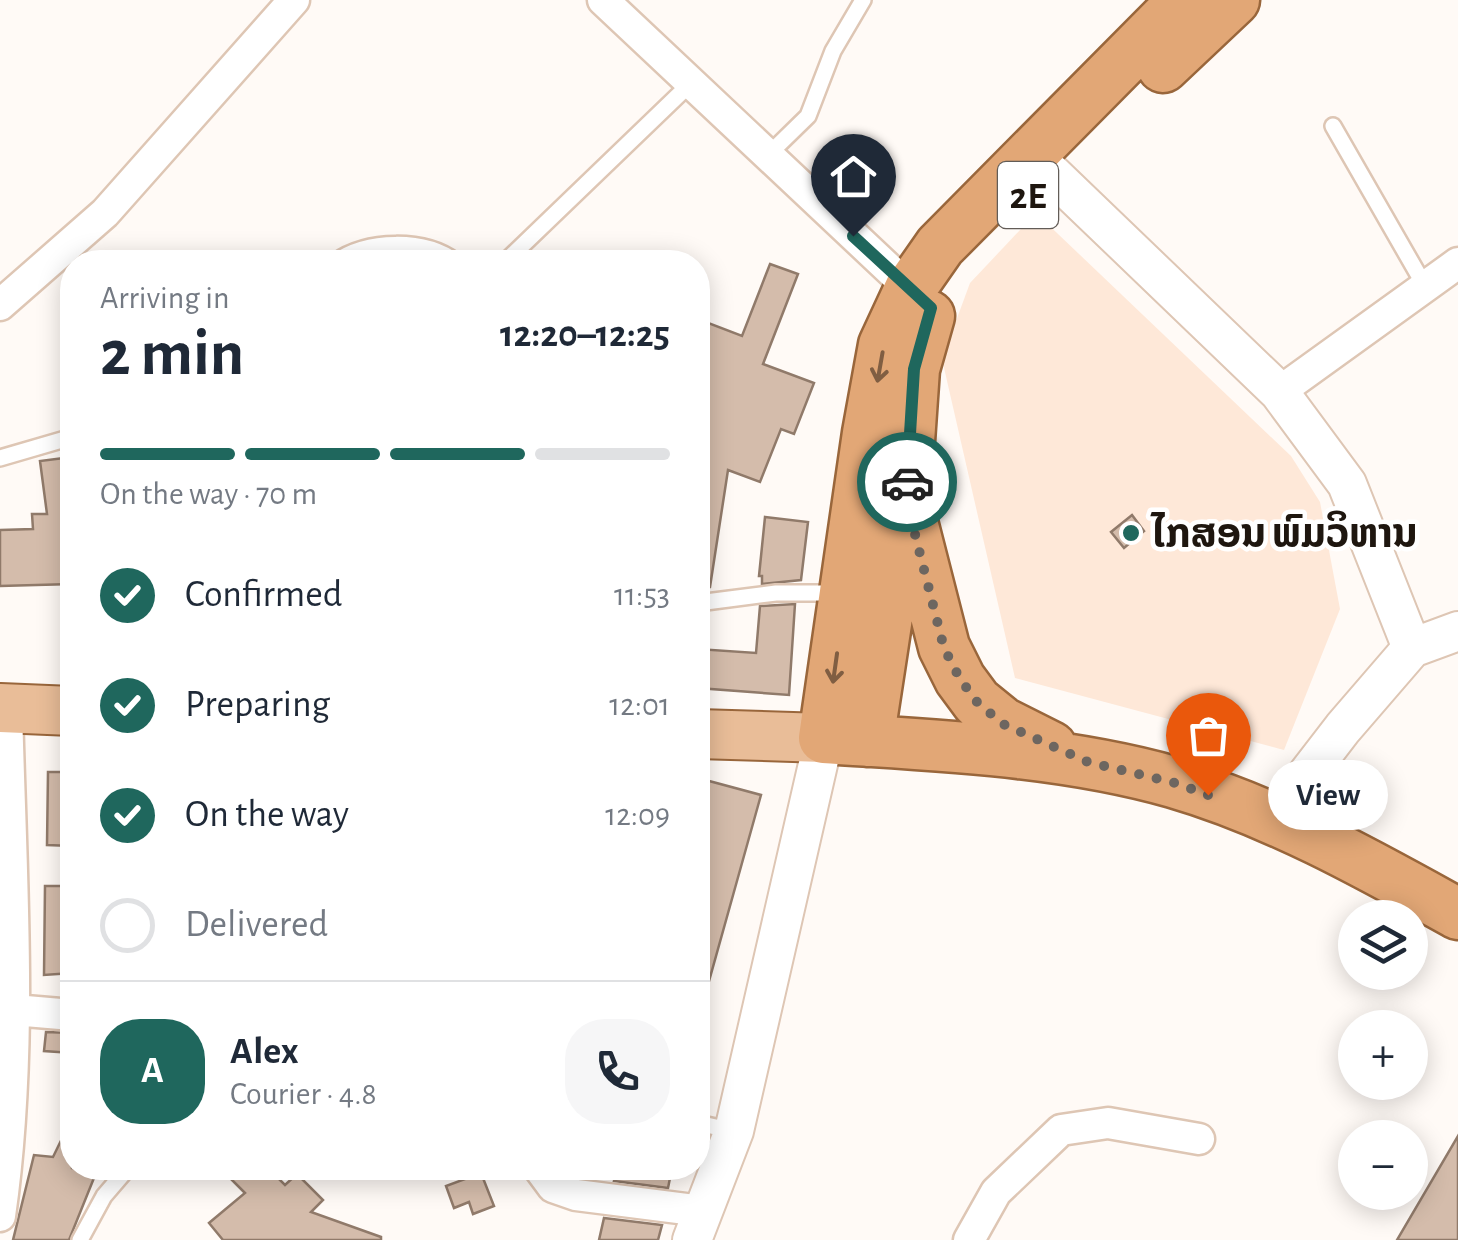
<!DOCTYPE html>
<meta charset="utf-8">
<style>
:root{--surface:#fff;--page:#f6f6f7;--text:#1f2937;--muted:#747a83;--line:#e0e1e3;--accent:#1f675d}
body{margin:0;font-family:"Alegreya Sans","Noto Sans Lao",sans-serif;background:var(--page);color:var(--text);height:100vh;display:flex;flex-direction:column;font-size:38px;white-space:nowrap}
*{box-sizing:border-box;margin:0}
p{font-size:32px;color:var(--muted)}
.icon{flex:none;width:55px;height:55px;fill:none;stroke:currentColor;stroke-width:2;stroke-linecap:round;stroke-linejoin:round}
.map{position:relative;flex:1;overflow:hidden}
.sheet{position:absolute;left:60px;top:250px;width:650px;height:930px;display:flex;flex-direction:column;background:var(--surface);border-radius:40px;box-shadow:0 5px 25px #0003}
.sheet>*{flex:none}
.buttons{position:absolute;left:1338px;top:900px;display:grid;gap:20px}
.buttons a{display:grid;place-items:center;width:90px;height:90px;border-radius:50%;background:var(--surface);box-shadow:0 5px 25px #0003;font-size:50px}
.pin{position:absolute;display:grid;place-items:center;width:85px;height:85px;color:#fff;margin:-102px -42px;border-radius:50% 50% 50% 0;rotate:-45deg;box-shadow:0 0 10px #0007}
.pin .icon{rotate:45deg}
.courier{position:absolute;display:grid;place-items:center;width:100px;height:100px;margin:-50px;border:8px solid #1f675d;border-radius:50%;background:#fff;color:#222;box-shadow:0 2px 12px #0007}
.bubble{position:absolute;height:70px;border-radius:35px;background:var(--surface);box-shadow:0 5px 25px #0003;font-size:32px;font-weight:700;line-height:70px;text-align:center}
.head em{font-style:normal;font-weight:700}
.head div{display:flex;flex-direction:column-reverse}
.head{display:flex;align-items:center;justify-content:space-between;height:170px;padding:0 40px}
h1{font-size:65px;font-weight:700;line-height:75px}
.bar{display:grid;grid-template-columns:repeat(4,1fr);gap:15px 10px;align-content:center;height:120px;padding:0 40px}
.bar i{height:12px;border-radius:8px;background:var(--line)}
.bar .current{background:var(--accent)}
.bar p{grid-column:span 4}
.line{display:flex;align-items:center;gap:25px;padding:0 40px;border-top:2px solid var(--line)}
.line div{flex:1}
.round{display:grid;place-items:center;flex:none;width:105px;height:105px;border-radius:40px;background:var(--page)}
ol{padding:0 40px;list-style:none}
li{display:flex;align-items:center;gap:30px;height:110px}
li p{margin-inline-start:auto}
li .icon{padding:10px;border-radius:50%;background:var(--accent);color:#fff;stroke-width:4}
li:last-child{color:var(--muted)}
li i{width:55px;height:55px;border:5px solid var(--line);border-radius:50%}
.map>svg:first-child{display:block}
</style>
<div class="map">
<svg width="1458" height="1240" viewBox="0 0 1458 1240">
<rect width="100%" height="100%" fill="#fffaf6"/>
<path fill="#fee8d8" d="M1036,213L1291,456L1320,502L1340,609L1284,750L1015,678L942,359L970,283Z"/>
<path fill="#d4bcab" stroke="#907a6a" stroke-width="2.5" d="M770,264L798,274L763,364L814,383L794,434L781,429L760,482L728,470L710,587H698V382L704,365L698,363V319L742,336Z
M72,457V584L0,586V530L33,529L32,514H47L40,461Z
M1132,515L1144,531L1124,548L1111,532Z
M765,517L808,522L801,580L762,584V576H759Z
M795,604L789,695L698,688V649L756,653L760,606Z
M48,772H72V846L47,845Z
M698,778L761,795L704,999L698,998Z
M45,886H72V973L44,975Z
M46,1032L72,1033V1053L44,1051Z
M72,1118V1168H98L69,1240H13L34,1155L53,1157Z
M1458,1136V1240H1397Z
M220,1168H268L285,1185L297,1174L323,1200L311,1212L381,1237V1240H223L209,1223L245,1193Z
M617,1168H672L668,1188L614,1181Z
M481,1173L494,1206L473,1214L469,1202L454,1208L446,1186Z
M604,1218L662,1225L658,1240H599Z"/>
<g fill="none" stroke-linecap="round" stroke-linejoin="round">
<defs>
<path id="service" d="M1333,126L1426,288
M767,156L808,116L833,51L863,0
M335,262C367,239 425,238 456,262
M505,262L691,83
M0,458L72,437
M698,603L776,593H838
M698,1123L733,1131
M80,1240L104,1196L128,1168"/>
<path id="minor" d="M603,0L922,300
M0,305L105,213L294,0
M1279,392L1458,263
M14,1010L72,1015
M539,1168L553,1187L576,1195L702,1211
M0,1216C24,1048 11,877 7,708
M969,1240L996,1192L1061,1130L1108,1123L1199,1139"/>
<path id="tertiary" d="M1051,173L1279,392L1347,484L1412,648L1343,728L1273,819
M1412,648L1458,631
M692,1240L734,1131L824,738"/>
<path id="primary" d="M0,708L72,711
M698,734L824,738"/>
<path id="trunk" d="M1184,0L940,246L910,289L884,345L868,433L824,738C941,746 1060,750 1173,782C1273,811 1368,864 1458,914
M1163,67L1234,0
M911,518L944,647L960,679L977,702L1003,723L1051,747
M868,741L905,499L914,369L929,316"/>
</defs>
<use href="#service" stroke="#dec6b4" stroke-width="20"/>
<use href="#minor" stroke="#dec6b4" stroke-width="35"/>
<use href="#tertiary" stroke="#dec6b4" stroke-width="42"/>
<use href="#primary" stroke="#99663b" stroke-width="52"/>
<use href="#trunk" stroke="#99663b" stroke-width="55"/>
<use href="#service" stroke="#fff" stroke-width="15"/>
<use href="#minor" stroke="#fff" stroke-width="30"/>
<use href="#tertiary" stroke="#fff" stroke-width="38"/>
<use href="#primary" stroke="#e9bd98" stroke-width="48"/>
<use href="#trunk" stroke="#e2a776" stroke-width="50"/>
</g>
<defs><path id="oneway-shaft" d="M-6 0H5M1.5-3L5.5 0L1.5 3" fill="none" stroke-width="1.6" stroke-linecap="round" stroke-linejoin="round" transform="scale(2.5)"/></defs>
<g stroke="#805e42">
<use href="#oneway-shaft" transform="translate(880 367) rotate(100)"/>
<use href="#oneway-shaft" transform="translate(835 668) rotate(98)"/>
</g>
<g fill="none" stroke-linecap="round" stroke-linejoin="round">
<path stroke="#6d6660" stroke-width="10" stroke-dasharray="0 18" d="M907,482L906,499L944,648L960,679L977,702L1003,724L1088,762L1175,783L1208,795"/>
<path stroke="#1f675d" stroke-width="12" d="M853,236L931,308L914,369L907,482"/>
</g>
<circle fill="#1f675d" stroke="#fff" stroke-width="4" cx="1131" cy="533" r="10"/>
<g text-anchor="middle" stroke-width="9" stroke-linejoin="round" paint-order="stroke">
<rect fill="#fff" stroke="#625c57" stroke-width="2.5" x="998" y="162" width="60" height="66" rx="8"/>
<g font-size="38" font-weight="bold" fill="#1e160f">
<text x="1028" y="208">2E</text>
</g>
<g font-size="40" font-weight="bold" fill="#1e160f" stroke="#fff" text-anchor="start">
<text x="1151" y="547">ໄກສອນ ພົມວິຫານ</text>
</g>
</g>
</svg>
<div class="buttons">
<a><svg class="icon" aria-label="layers" viewBox="0 0 24 24"><path d="M12 4l9 5-9 5-9-5zM3 14l9 5 9-5"/></svg></a>
<a>+</a>
<a>−</a>
</div>
<div class="pin" style="left:1208px;top:795px;background:#ea580c"><svg class="icon" aria-label="bag" viewBox="0 0 24 24"><path d="M5 8h14l-1 12H6zM9 8a3 3 0 0 1 6 0"/></svg></div>
<div class="pin" style="left:853px;top:236px;background:#1f2937"><svg class="icon" aria-label="home" viewBox="0 0 24 24"><path d="M3 11l9-7 9 7M6 9v11h12V9"/></svg></div>
<div class="courier" style="left:907px;top:482px"><svg class="icon" aria-label="car" viewBox="0 0 24 24"><path d="M5 17H2v-5l4-1 3-4h7l3 4 3 1v5h-3M9 17h6M6 11h13"/><circle cx="7" cy="17" r="2"/><circle cx="17" cy="17" r="2"/></svg></div>
<div class="bubble" style="left:1268px;top:760px;width:120px">View</div>
<section class="sheet">
<div class="head"><div><h1>2 min</h1><p>Arriving in</p></div><em>12:20–12:25</em></div>
<div class="bar"><i class="current"></i><i class="current"></i><i class="current"></i><i></i><p>On the way · 70 m</p></div>
<ol>
<li><svg class="icon" aria-label="check" viewBox="0 0 24 24"><path d="M5 12l5 5 9-10"/></svg>Confirmed<p>11:53</p></li>
<li><svg class="icon" aria-label="check" viewBox="0 0 24 24"><path d="M5 12l5 5 9-10"/></svg>Preparing<p>12:01</p></li>
<li><svg class="icon" aria-label="check" viewBox="0 0 24 24"><path d="M5 12l5 5 9-10"/></svg>On the way<p>12:09</p></li>
<li><i></i>Delivered</li>
</ol>
<div class="line" style="height:180px"><b class="round" style="background:var(--accent);color:#fff">A</b><div><b>Alex</b><p>Courier · 4.8</p></div><a class="round"><svg class="icon" aria-label="phone" viewBox="0 0 24 24"><path d="M5 4h4l2 5-3 2q2 4 5 5l2-3 5 2v4C11 20 4 13 5 4z"/></svg></a></div>
</section>
</div>
